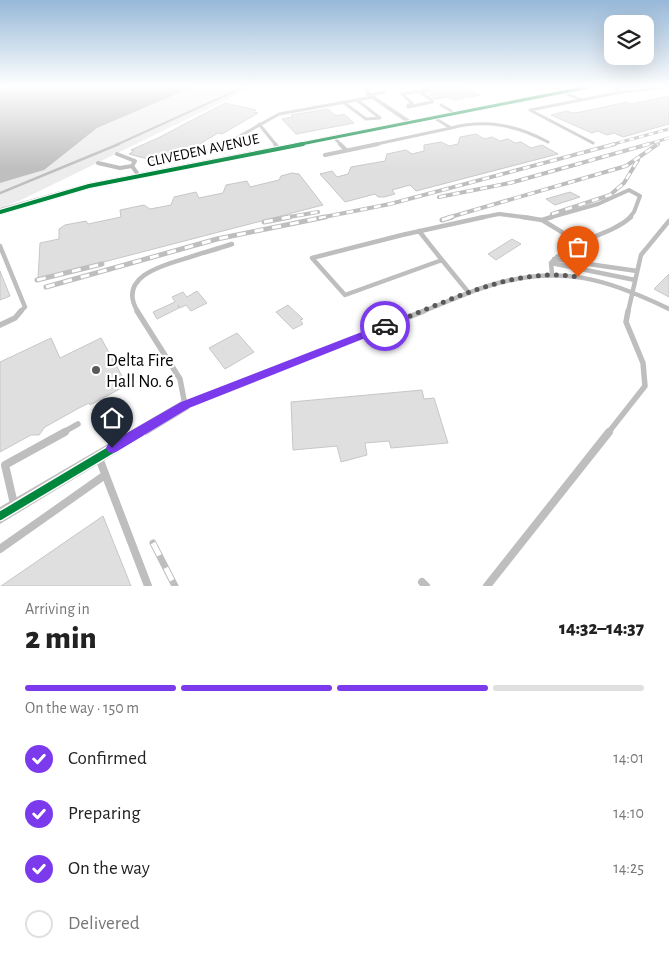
<!DOCTYPE html>
<meta charset="utf-8">
<style>
:root{--surface:#fff;--page:#f2f2f2;--text:#222;--muted:#767676;--line:#e0e0e0;--accent:#7c3aed}
body{margin:0;font-family:"Alegreya Sans",sans-serif;background:var(--page);color:var(--text);height:100vh;display:flex;flex-direction:column;font-size:19px;white-space:nowrap}
*{box-sizing:border-box;margin:0}
p{font-size:16px;color:var(--muted)}
.icon{flex:none;width:28px;height:28px;fill:none;stroke:currentColor;stroke-width:2;stroke-linecap:round;stroke-linejoin:round}
.map{position:relative;height:586px;overflow:hidden}
.side{display:flex;flex-direction:column;background:var(--surface);flex:1}
.side>*{flex:none}
.tools{position:absolute;left:604px;top:15px;display:grid;gap:10px}
.tools a{display:grid;place-items:center;width:50px;height:50px;border-radius:10px;background:var(--surface);box-shadow:0 5px 20px #0002;font-size:25px}
.pin{position:absolute;display:grid;place-items:center;width:42px;height:42px;color:#fff;margin:-51px -21px;border-radius:50% 50% 50% 0;rotate:-45deg;box-shadow:0 0 5px #0007}
.pin .icon{rotate:45deg}
.courier{position:absolute;display:grid;place-items:center;width:50px;height:50px;margin:-25px;border:4px solid #7c3aed;border-radius:50%;background:#fff;color:#222;box-shadow:0 1px 6px #0007}
.overview em{font-style:normal;font-weight:800}
.overview div{display:flex;flex-direction:column-reverse}
.overview{display:flex;align-items:center;justify-content:space-between;height:85px;padding:0 25px}
h1{font-size:32px;font-weight:800;line-height:38px}
.bar{display:grid;grid-template-columns:repeat(4,1fr);gap:8px 5px;align-content:center;height:60px;padding:0 25px}
.bar i{height:6px;border-radius:4px;background:var(--line)}
.bar .current{background:var(--accent)}
.bar p{grid-column:span 4}
ol{padding:0 25px;list-style:none}
li{display:flex;align-items:center;gap:15px;height:55px}
li p{margin-inline-start:auto}
li .icon{padding:5px;border-radius:50%;background:var(--accent);color:#fff;stroke-width:4}
li:last-child{color:var(--muted)}
li i{width:28px;height:28px;border:2px solid var(--line);border-radius:50%}
.map>svg:first-child{display:block}
</style>
<div class="map">
<svg width="669" height="586" viewBox="0 0 669 586">
<rect width="100%" height="100%" fill="#fff"/>
<path fill="#ececec" d="M185,87H253L21,200L0,208V156Z"/>
<path fill="#bfbfbf" d="M11,87H193L97,128L44,170L0,183V89Z"/>
<g fill="none" stroke-linecap="round" stroke-linejoin="round">
<path stroke="#bfbfbf" stroke-width="2" d="M116,145L244,87"/>
<path stroke="#bfbfbf" stroke-width="2.5" d="M0,193L119,144"/>
</g>
<path fill="#dfdfdf" stroke="#c7c7c7" d="M425,87H464L480,95L454,100L448,97L435,99L429,94L430,89Z
M669,96V124L623,137L614,133L607,135L598,131L592,133L551,115L567,111L572,113L581,112L627,102L632,104Z
M225,103L256,110L253,112L258,113L222,134L218,133L176,158L155,161L129,154L134,151L131,150L158,138Z
M328,109L336,116L344,114L354,123L296,134L282,119L293,117L291,115Z
M476,134L484,139L492,137L500,141L508,139L515,143L521,142L531,148L542,145L558,154L416,191L410,185L392,190L395,194L384,197H378L375,194L345,202L320,174L332,171L337,177L348,174L351,167L385,161L387,154L406,150L412,154L424,151V145L441,142L449,146L458,144L460,137Z
M292,173L299,174L323,205L38,279L40,243L59,239V229L65,225L86,221L88,224L121,217L120,210L144,205L150,209L171,205L174,197L196,192L199,198L223,193L226,185L247,181L250,187L279,180L281,176Z
M570,192L580,197L555,205L546,199Z
M512,239L521,244L496,260L488,254Z
M0,271L10,296L0,300Z
M669,274V297L654,289Z
M197,291L207,303L191,311L186,305L180,308L178,305L179,308L157,319L153,312L175,302L172,297L183,292L187,297Z
M288,305L303,319L300,320L303,324L293,329L276,312Z
M237,333L254,352L225,369L209,348Z
M51,338L60,358L101,338L127,385L90,405L89,403L79,408L45,427L39,435H31L0,452V362Z
M422,390L424,399L434,398L448,443L391,448L389,441L365,443L367,455L341,462L337,446L293,450L291,402Z
M103,516L131,586H1Z"/>
<g fill="none" stroke-linecap="round" stroke-linejoin="round">
<path stroke="#bebebe" stroke-width="3" d="M561,91L581,100
M622,92L669,87
M370,95L384,92
M343,102L366,119L380,118L357,100
M408,105L412,103L402,94L424,90
M441,105L453,112
M408,107L432,102V100L421,93L427,91
M259,124L276,145
M451,128C486,119 516,125 548,142
M333,136L341,145
M593,143L530,110L622,92L613,87
M224,145L279,114L373,97
M372,145L451,128L433,117"/>
<path stroke="#bebebe" stroke-width="4" d="M275,144L278,148
M340,144L346,150
M224,145L226,144
M117,154L135,161L132,166L139,176
M325,155L378,144
M98,163L120,168L132,166
M479,218L499,214L531,218
M548,218L598,204L629,190L640,196L634,212L629,218"/>
<path stroke="#bebebe" stroke-width="4.5" d="M522,217L542,220L552,217
M542,220L580,243
M419,231L442,260
M0,246L25,307L20,312
M554,259L637,271
M551,263C572,238 607,238 631,217
M552,274L551,263L635,280
M469,293L442,260L345,295L312,258L402,235L484,217
M138,312C116,277 163,265 187,258C202,253 217,249 232,244
M421,312C443,304 465,293 488,286C558,264 606,278 669,309
M628,312L641,255L669,221"/>
<path stroke="#bebebe" stroke-width="5.5" d="M137,311L180,379L185,405L424,311
M0,325L15,318L21,311
M62,433L78,424
M608,433L645,386L643,363L626,322L628,311"/>
<path stroke="#bebebe" stroke-width="8" d="M99,458L148,586
M14,504L5,465L65,432
M0,549L105,475
M422,582L426,586
M487,586L609,432"/>
<path fill="#bebebe" fill-rule="evenodd" d="M364,87H368L370,93L410,120V122H406L366,95Z
M548,87H555L564,91L559,92Z
M185,399L189,401L191,405L189,409L0,524V507Z"/>
<path fill="#b8b8b8" fill-rule="evenodd" d="M579,87H591L89,189L0,215V208L89,183Z"/>
<defs>
<path id="rail-far3" d="M610,145L669,129
M645,145L669,138"/>
<path id="rail-far2" d="M439,197L510,183L649,144
M552,214L610,195L624,183L638,160
M283,218L318,212
M319,218L390,204L615,144
M447,218L626,166L658,144"/>
<path id="rail-far1" d="M442,220L452,217
M264,222L290,217
M37,280L102,264
M46,287L217,239L325,217"/>
<path id="rail" d="M153,543L175,586"/>
</defs>
<use href="#rail-far3" stroke="#bebebe" stroke-width="3"/>
<use href="#rail-far2" stroke="#bebebe" stroke-width="4"/>
<use href="#rail-far1" stroke="#bebebe" stroke-width="5"/>
<use href="#rail" stroke="#bebebe" stroke-width="7"/>
<use href="#rail-far3" stroke="#fff" stroke-width="2" stroke-dasharray="5" stroke-linecap="butt"/>
<use href="#rail-far2" stroke="#fff" stroke-width="2.5" stroke-dasharray="7" stroke-linecap="butt"/>
<use href="#rail-far1" stroke="#fff" stroke-width="3" stroke-dasharray="9" stroke-linecap="butt"/>
<use href="#rail" stroke="#fff" stroke-width="5" stroke-dasharray="14" stroke-linecap="butt"/>
<defs>
<path id="cycleway-far3" d="M296,145L588,87"/>
<path id="cycleway-far2" d="M0,212L89,186L303,144"/>
<path id="cycleway-far1" d="M139,433L185,405"/>
<path id="cycleway" d="M0,516L141,432"/>
</defs>
<use href="#cycleway-far3" stroke="#fff" stroke-width="5"/>
<use href="#cycleway-far2" stroke="#fff" stroke-width="6"/>
<use href="#cycleway-far1" stroke="#fff" stroke-width="9"/>
<use href="#cycleway" stroke="#fff" stroke-width="11"/>
<use href="#cycleway-far3" stroke="#00873e" stroke-width="3"/>
<use href="#cycleway-far2" stroke="#00873e" stroke-width="4"/>
<use href="#cycleway-far1" stroke="#00873e" stroke-width="5.5"/>
<use href="#cycleway" stroke="#00873e" stroke-width="8"/>
</g>
<linearGradient id="sky" x2="0" y2="1"><stop stop-color="#97b8d8"/><stop offset="0.51" stop-color="#fff"/><stop offset="1" stop-color="#fff" stop-opacity="0"/></linearGradient>
<rect width="669" height="169" fill="url(#sky)"/>
<path fill="#7c3aed" d="M385,323L389,326L388,329L189,408L116,452L112,453L108,452L106,448L108,444L181,402Z"/>
<g fill="none" stroke-linecap="round" stroke-linejoin="round">
<path stroke="#595959" stroke-width="5" stroke-dasharray="0 9" d="M385,326C445,303 512,266 578,277"/>
</g>
<circle fill="#595959" stroke="#fff" stroke-width="2" cx="96" cy="370" r="5"/>
<g text-anchor="middle" stroke-width="4.5" stroke-linejoin="round" paint-order="stroke">
<g font-size="15" fill="#000" stroke="#fff">
<text transform="translate(203 150) rotate(-12)" y="5">CLIVEDEN AVENUE</text>
</g>
<g font-size="18" fill="#000" stroke="#fff" text-anchor="start">
<text x="106" y="366">Delta Fire<tspan x="106" dy="21">Hall No. 6</tspan></text>
</g>
</g>
</svg>
<div class="tools">
<a><svg class="icon" aria-label="layers" viewBox="0 0 24 24"><path d="M12 4l9 5-9 5-9-5zM3 14l9 5 9-5"/></svg></a>
</div>
<div class="pin" style="left:578px;top:277px;background:#ea580c"><svg class="icon" aria-label="bag" viewBox="0 0 24 24"><path d="M5 8h14l-1 12H6zM9 8a3 3 0 0 1 6 0"/></svg></div>
<div class="pin" style="left:112px;top:448px;background:#1f2937"><svg class="icon" aria-label="home" viewBox="0 0 24 24"><path d="M3 11l9-7 9 7M6 9v11h12V9"/></svg></div>
<div class="courier" style="left:385px;top:326px"><svg class="icon" aria-label="car" viewBox="0 0 24 24"><path d="M5 17H2v-5l4-1 3-4h7l3 4 3 1v5h-3M9 17h6M6 11h13"/><circle cx="7" cy="17" r="2"/><circle cx="17" cy="17" r="2"/></svg></div>
</div>
<section class="side">
<div class="overview"><div><h1>2 min</h1><p>Arriving in</p></div><em>14:32–14:37</em></div>
<div class="bar"><i class="current"></i><i class="current"></i><i class="current"></i><i></i><p>On the way · 150 m</p></div>
<ol>
<li><svg class="icon" aria-label="check" viewBox="0 0 24 24"><path d="M5 12l5 5 9-10"/></svg>Confirmed<p>14:01</p></li>
<li><svg class="icon" aria-label="check" viewBox="0 0 24 24"><path d="M5 12l5 5 9-10"/></svg>Preparing<p>14:10</p></li>
<li><svg class="icon" aria-label="check" viewBox="0 0 24 24"><path d="M5 12l5 5 9-10"/></svg>On the way<p>14:25</p></li>
<li><i></i>Delivered</li>
</ol>
</section>
